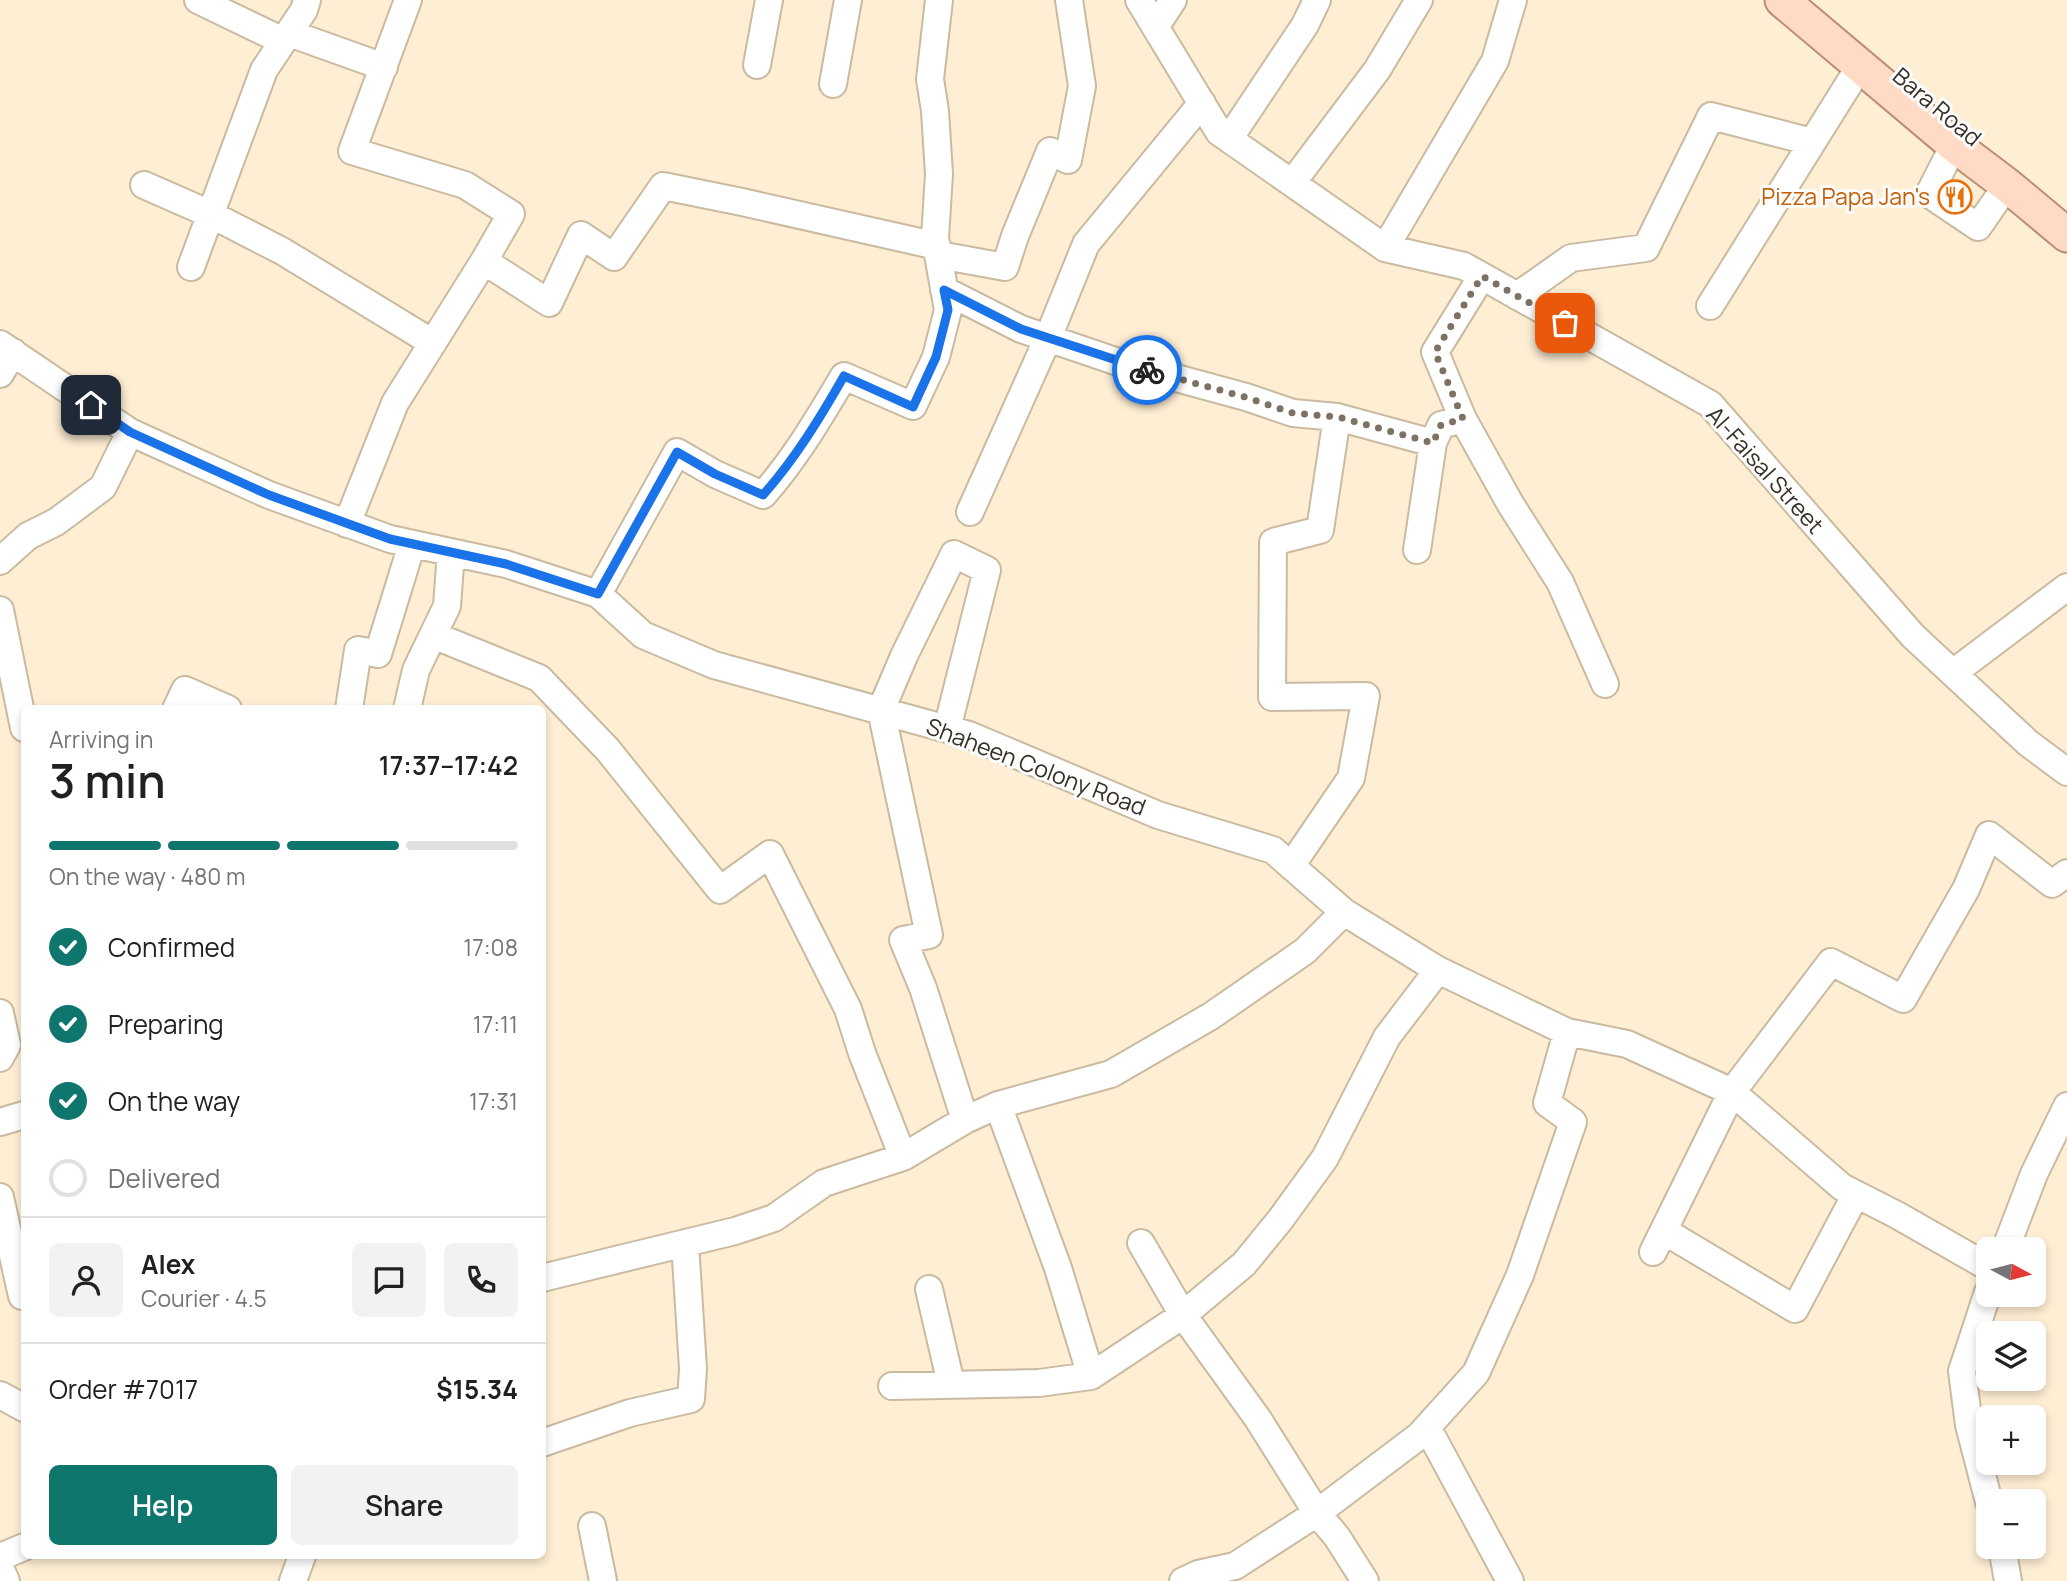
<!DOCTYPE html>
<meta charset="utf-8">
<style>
:root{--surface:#fff;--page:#f2f2f2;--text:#202124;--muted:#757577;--line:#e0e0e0;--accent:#0f766e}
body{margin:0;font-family:Manrope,sans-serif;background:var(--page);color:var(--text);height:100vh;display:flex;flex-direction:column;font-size:26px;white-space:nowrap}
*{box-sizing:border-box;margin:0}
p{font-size:23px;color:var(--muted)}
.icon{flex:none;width:38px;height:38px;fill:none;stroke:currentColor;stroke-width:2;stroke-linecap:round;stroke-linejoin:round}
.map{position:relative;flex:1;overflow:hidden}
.panel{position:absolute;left:21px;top:705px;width:525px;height:854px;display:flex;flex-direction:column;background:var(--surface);border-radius:10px;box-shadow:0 4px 10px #0003}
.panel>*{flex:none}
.needle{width:46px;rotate:97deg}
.tools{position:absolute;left:1976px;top:1237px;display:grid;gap:14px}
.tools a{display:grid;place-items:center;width:70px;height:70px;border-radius:10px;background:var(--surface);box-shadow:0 4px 10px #0003;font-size:35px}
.pin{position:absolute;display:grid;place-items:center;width:60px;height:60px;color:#fff;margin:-30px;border-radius:14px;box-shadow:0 4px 10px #0006}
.courier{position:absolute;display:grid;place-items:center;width:70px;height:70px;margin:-35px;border:5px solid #1a73e8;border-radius:50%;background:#fff;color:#222;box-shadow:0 2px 9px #0007}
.summary em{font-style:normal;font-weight:600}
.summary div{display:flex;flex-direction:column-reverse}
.summary{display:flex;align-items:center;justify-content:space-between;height:119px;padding:0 28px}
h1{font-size:46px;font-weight:600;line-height:52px}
.bar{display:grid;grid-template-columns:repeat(4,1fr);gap:10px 7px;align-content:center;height:84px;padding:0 28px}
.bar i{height:9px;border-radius:5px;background:var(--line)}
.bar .current{background:var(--accent)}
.bar p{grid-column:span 4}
.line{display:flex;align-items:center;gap:18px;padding:0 28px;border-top:2px solid var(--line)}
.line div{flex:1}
.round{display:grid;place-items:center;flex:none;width:74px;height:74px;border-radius:10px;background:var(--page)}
ol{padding:0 28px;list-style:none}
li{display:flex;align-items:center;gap:21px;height:77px}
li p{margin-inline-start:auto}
li .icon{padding:7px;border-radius:50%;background:var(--accent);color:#fff;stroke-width:4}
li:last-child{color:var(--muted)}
li i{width:38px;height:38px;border:4px solid var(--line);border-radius:50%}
.primary-button{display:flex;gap:14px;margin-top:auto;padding:14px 28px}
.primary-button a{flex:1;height:80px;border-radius:10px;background:var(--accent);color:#fff;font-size:28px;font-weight:600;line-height:80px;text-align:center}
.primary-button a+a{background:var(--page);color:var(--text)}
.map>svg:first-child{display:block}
</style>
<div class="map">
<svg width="2067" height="1581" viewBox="0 0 2067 1581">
<rect width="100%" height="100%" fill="#feeed4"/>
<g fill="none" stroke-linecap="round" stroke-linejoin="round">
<defs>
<path id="minor" d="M198,0L283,41
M408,0L352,151L465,185L511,214L484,261
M1139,0L1219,132L1385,248L1464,266L1710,404L1913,636L2028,743L2067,772
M1156,26L1173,0
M289,33L384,67
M757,65L769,0
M833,84L848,0
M1229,139L1305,25L1317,0
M1954,145L1929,194L1978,227L2007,185
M1292,183L1377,70L1419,0
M144,185L210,214L282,251L433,343
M1385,248L1495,61L1513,0
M939,255L1005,267L1015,236L1050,151L1068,160L1082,86L1069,0
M191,267L264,70L304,10L307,0
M1482,276L1435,352L1463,419L1511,505L1560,582L1605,684
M944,290L1021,329L1121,363L1246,397L1293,413L1337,417L1320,530L1273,542L1272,697L1366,696L1351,778L1291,866
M1517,296L1571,258L1646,248L1711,116L1812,142
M1710,306L1860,66
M0,344L130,432L269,495L390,539L506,564L598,594L643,635L714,665L969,735L1158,815L1273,850L1344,912L1438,970L1567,1032L1627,1044L1732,1092L1842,1187L1897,1215L1988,1267
M0,374L13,352
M1337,417L1433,443L1441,425L1463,419
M970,512L1048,338L1086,244L1202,103
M347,524L395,403L484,261L549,303L581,235L614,257L663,186L742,202L937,246
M1417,550L1433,443
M0,561L28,536L56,522L103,487L130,432
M598,594L677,452L715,474L763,495C795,459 819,418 844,376L913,406L936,357L948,310L935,238L939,174L935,111L930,79L939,0
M0,610L24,728
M433,635L539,678L608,750L720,890L770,854L848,1009L862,1053L903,1157
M1953,673L2067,587
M176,709L185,690L228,709
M349,709L358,650L378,654L412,544
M407,709L416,670L447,606L451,552
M947,729L987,570L954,554L904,656L881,710L929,935L903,940L923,988L965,1120
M0,1013L7,1045L0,1058
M998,1105L1058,1268L1091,1376
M0,1122L24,1115
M0,1197L22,1296
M1664,1231L1795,1309L1856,1194
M1141,1243L1183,1315L1258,1419L1317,1513L1337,1537L1365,1581
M2005,1250L2034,1174L2067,1106
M1653,1252L1732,1092L1831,962L1903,999L1966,889L1989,835L2052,884L2067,873
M542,1278L735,1231L774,1218L824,1183L903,1157L965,1120L998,1105L1111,1074L1211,1016L1305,951L1344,912
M929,1289L951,1384
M1988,1292L1962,1371L1969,1425L1989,1502
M892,1386L1039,1383L1091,1376L1183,1315L1244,1264L1280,1220L1325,1158L1387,1037L1438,970
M0,1395L24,1408
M1427,1427L1510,1581
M542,1443L630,1413L691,1399L693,1369L685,1243
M592,1526L603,1581
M2002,1547L2008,1581
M0,1557L24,1547
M0,1568L6,1581
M293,1581L302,1556
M1183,1581L1198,1574L1235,1566L1317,1513L1419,1436L1476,1373L1520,1275L1573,1122L1547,1103L1567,1032"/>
<path id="major" d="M1782,0L1954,145L2007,185L2067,235"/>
</defs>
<use href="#minor" stroke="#c9baa0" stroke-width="30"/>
<use href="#major" stroke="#b98e74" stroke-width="37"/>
<use href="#minor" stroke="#fff" stroke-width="26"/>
<use href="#major" stroke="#ffdac5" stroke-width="33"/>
</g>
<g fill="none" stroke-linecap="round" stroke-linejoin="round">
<path stroke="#7c7263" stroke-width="7" stroke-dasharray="0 12.6" d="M1147,370L1245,397L1293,413L1338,417L1433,443L1441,425L1463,419L1435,352L1482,276L1565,323"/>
<path stroke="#1a73e8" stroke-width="9" d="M91,405L130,432L269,495L390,539L506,564L598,594L677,452L715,474L763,495C795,459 820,418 844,376L913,407L936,357L948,310L944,290L1021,329L1147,370"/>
</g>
<defs>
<symbol id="restaurant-ring" viewBox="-11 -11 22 22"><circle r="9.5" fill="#fdfdfd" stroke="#e8710a" stroke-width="1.5"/><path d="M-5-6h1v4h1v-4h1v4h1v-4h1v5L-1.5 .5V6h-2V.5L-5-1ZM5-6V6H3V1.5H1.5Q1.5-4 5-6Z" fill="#e8710a"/></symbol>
</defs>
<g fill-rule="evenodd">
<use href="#restaurant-ring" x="1936" y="178" width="38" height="38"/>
</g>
<g text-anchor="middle" stroke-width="6" stroke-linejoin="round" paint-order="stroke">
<g font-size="23" fill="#363026" stroke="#fdfdfd">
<text transform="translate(1937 107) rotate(40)" y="8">Bara Road</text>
<text transform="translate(1765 470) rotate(48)" y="8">Al-Faisal Street</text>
<text transform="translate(1036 767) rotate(21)" y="8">Shaheen Colony Road</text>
</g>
<g font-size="23" fill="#c56008" stroke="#fdfdfd" text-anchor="end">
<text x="1930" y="205">Pizza Papa Jan's</text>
</g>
</g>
</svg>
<div class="tools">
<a><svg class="needle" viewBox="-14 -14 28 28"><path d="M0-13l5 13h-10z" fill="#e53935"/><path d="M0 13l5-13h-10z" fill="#757577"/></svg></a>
<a><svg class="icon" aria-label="layers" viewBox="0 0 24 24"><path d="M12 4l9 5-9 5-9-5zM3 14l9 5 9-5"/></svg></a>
<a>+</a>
<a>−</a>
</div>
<div class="pin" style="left:1565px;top:323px;background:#ea580c"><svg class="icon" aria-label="bag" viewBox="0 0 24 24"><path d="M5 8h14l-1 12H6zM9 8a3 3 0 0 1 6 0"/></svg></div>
<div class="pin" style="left:91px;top:405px;background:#1f2937"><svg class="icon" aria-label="home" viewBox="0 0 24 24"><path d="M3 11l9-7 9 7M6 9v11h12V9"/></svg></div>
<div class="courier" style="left:1147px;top:370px"><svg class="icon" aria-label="bike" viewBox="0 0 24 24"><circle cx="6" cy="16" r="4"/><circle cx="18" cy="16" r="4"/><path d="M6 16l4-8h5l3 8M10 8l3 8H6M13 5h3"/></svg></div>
<section class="panel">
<div class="summary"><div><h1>3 min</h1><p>Arriving in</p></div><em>17:37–17:42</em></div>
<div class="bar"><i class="current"></i><i class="current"></i><i class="current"></i><i></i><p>On the way · 480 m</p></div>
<ol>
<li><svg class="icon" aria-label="check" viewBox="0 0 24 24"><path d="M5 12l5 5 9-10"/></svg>Confirmed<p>17:08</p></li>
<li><svg class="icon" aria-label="check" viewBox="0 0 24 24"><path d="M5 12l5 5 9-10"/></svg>Preparing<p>17:11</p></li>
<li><svg class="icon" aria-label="check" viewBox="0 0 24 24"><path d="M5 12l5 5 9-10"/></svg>On the way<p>17:31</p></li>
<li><i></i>Delivered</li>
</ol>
<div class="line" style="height:126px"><a class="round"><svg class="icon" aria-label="person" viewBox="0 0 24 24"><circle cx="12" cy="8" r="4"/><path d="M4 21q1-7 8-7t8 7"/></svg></a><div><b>Alex</b><p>Courier · 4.5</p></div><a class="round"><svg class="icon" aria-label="chat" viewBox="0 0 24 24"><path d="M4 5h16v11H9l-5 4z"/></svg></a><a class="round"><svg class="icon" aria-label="phone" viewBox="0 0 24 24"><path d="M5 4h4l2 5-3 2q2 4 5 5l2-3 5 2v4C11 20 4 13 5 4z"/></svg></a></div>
<div class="line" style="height:91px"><div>Order #7017</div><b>$15.34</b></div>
<div class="primary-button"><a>Help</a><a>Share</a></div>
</section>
</div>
